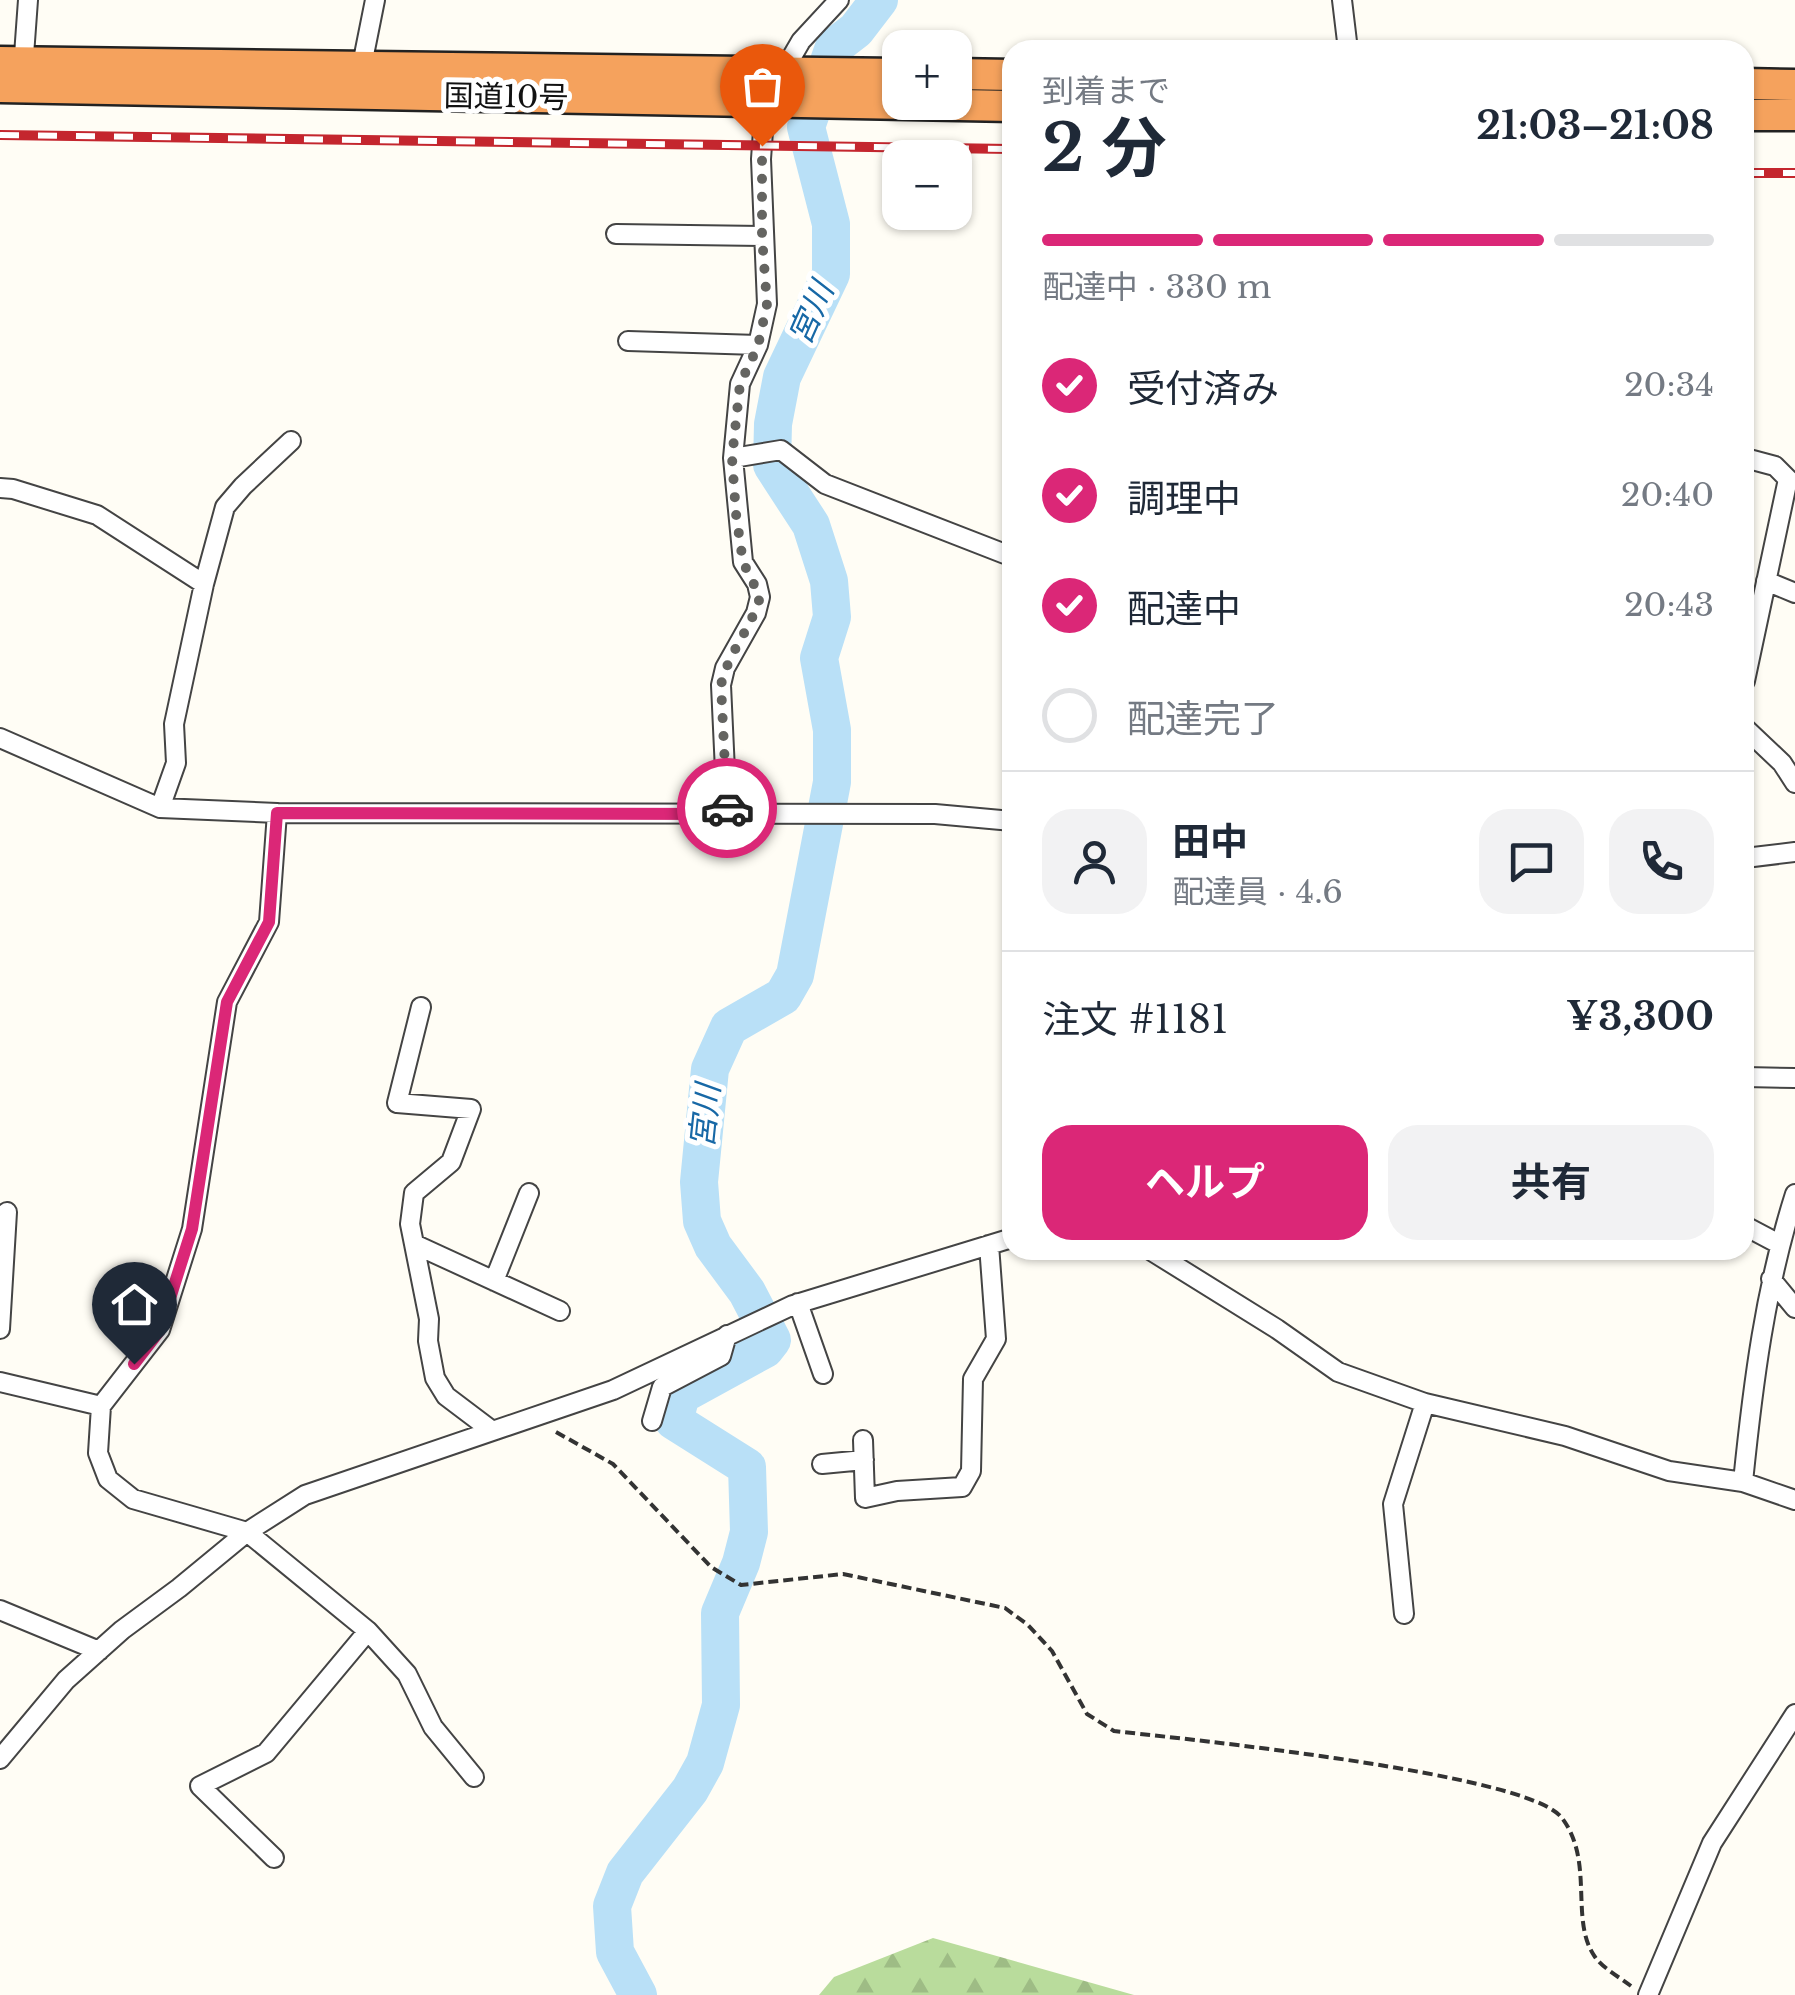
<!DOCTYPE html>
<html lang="ja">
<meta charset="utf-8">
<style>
:root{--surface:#fff;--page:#f2f2f3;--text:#1f2937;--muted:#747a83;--line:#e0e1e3;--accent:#db2777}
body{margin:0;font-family:"Libre Baskerville","Noto Sans JP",serif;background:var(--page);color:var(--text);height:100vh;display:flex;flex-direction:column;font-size:38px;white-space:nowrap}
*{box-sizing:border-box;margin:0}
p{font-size:32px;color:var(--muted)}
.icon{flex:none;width:55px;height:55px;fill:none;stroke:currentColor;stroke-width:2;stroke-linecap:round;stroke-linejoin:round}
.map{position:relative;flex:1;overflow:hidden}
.sheet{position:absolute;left:1002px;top:40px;width:752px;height:1220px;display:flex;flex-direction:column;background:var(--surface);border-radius:30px;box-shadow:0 2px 8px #0004}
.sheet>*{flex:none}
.controls{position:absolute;left:882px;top:30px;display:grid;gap:20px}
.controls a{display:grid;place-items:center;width:90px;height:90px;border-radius:20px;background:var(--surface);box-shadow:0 2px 8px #0004;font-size:50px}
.pin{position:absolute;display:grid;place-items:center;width:85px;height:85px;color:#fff;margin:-102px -42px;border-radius:50% 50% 50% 0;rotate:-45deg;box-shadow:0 0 10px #0007}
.pin .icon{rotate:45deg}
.courier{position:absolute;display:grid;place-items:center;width:100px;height:100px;margin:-50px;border:8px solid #db2777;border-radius:50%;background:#fff;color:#222;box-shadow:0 2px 12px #0007}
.summary em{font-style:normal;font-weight:700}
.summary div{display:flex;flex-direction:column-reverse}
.summary{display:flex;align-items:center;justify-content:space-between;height:170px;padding:0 40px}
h1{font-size:65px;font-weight:700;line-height:75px}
.bar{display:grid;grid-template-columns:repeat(4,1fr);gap:15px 10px;align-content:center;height:120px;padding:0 40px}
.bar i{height:12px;border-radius:8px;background:var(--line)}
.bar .current{background:var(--accent)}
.bar p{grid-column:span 4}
.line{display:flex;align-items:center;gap:25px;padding:0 40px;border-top:2px solid var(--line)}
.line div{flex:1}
.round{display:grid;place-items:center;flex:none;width:105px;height:105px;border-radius:30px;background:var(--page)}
ol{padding:0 40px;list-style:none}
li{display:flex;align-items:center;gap:30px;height:110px}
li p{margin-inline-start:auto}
li .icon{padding:10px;border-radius:50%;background:var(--accent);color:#fff;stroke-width:4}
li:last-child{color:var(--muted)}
li i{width:55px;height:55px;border:5px solid var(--line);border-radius:50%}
.primary-button{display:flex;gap:20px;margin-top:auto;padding:20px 40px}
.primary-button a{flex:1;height:115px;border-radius:30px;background:var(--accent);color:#fff;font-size:40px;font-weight:700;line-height:115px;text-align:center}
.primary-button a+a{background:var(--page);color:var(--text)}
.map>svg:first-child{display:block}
</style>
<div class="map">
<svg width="1795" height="1995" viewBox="0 0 1795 1995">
<defs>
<pattern id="forest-firs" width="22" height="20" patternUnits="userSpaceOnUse" patternTransform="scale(2.5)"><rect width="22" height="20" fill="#b9dc9c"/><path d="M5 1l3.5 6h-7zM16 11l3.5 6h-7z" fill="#9ebc85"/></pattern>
</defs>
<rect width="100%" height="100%" fill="#fffdf5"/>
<path fill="url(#forest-firs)" d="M933,1938L1134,1995H819L834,1977Z"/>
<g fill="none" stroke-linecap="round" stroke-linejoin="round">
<path stroke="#b9e0f7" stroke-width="38" d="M638,1995L615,1952L612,1906L625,1873L690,1790L705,1763L721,1705L720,1613L741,1563L749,1532L747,1467L674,1421L681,1395L765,1349L772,1340L747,1292L713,1246L702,1221L699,1182L710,1069L729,1027L783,996L795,975L832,782V730L819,658L832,617L829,581L811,525L772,465L773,424L782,377L831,274V224L806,127L834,47L856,30L879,0"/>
<defs>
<path id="street" d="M1342,0L1348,50
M362,65L375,0
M23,69L28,0
M616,234L762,236
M628,341L758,345
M733,458L781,450L825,484L1005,554L1012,550
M1745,458L1775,466L1788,479L1745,681
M0,488L13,489L97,515L204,584
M1766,581L1795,593
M1745,728L1782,763L1795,783
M0,738L160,808L277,813L935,814L1012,821
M160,808L176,763L174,724L204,584L225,507L243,486L291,441
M727,814L721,685L725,668L756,613L760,597L757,584L743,562L733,458L740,384L758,345L767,304L761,159L765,103L801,41L839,0
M1745,858L1795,852
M421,1007L397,1103L471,1109L451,1162L414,1193L410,1224L429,1319L428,1341L435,1378L446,1396L491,1430
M1745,1077L1795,1078
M1745,1226L1779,1244
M414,1244L560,1311
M1150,1250L1277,1329L1338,1372L1425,1403L1565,1436L1669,1471L1743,1482L1795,1500
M1771,1279L1795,1308
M494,1281L529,1193
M798,1303L823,1374
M0,1329L7,1212
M0,1382L101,1406
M652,1421L662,1387L721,1356L727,1335
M863,1440L865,1498L897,1491L962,1487L971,1471L973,1379L996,1339L989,1245
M822,1464L864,1460
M1743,1482C1753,1384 1765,1288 1795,1194
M0,1610L99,1651
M1404,1614L1393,1504L1425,1403
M368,1631L407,1674L433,1727L474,1777
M0,1759L66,1680L122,1630L179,1588L247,1532L305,1495L613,1390L793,1305L1012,1238
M274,1858L200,1786L266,1753L368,1631L247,1532L133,1499L108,1479L98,1453L101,1406L160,1330L192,1229L227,1002L269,922L277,813
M1648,1995L1712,1843L1795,1714"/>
<path id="highway" d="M0,62L900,74
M955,74L1012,75
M1745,84L1795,85
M0,87L1012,106
M1745,115H1795"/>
</defs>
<use href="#street" stroke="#444" stroke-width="22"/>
<use href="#highway" stroke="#222" stroke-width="35"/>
<path stroke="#333" stroke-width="4" stroke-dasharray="10 5" stroke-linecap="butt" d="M556,1432L613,1464L711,1567L741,1585L843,1574L1005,1608L1028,1625L1052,1651L1087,1714L1114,1731C1184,1739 1529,1773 1562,1818C1595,1862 1569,1920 1595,1957C1603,1968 1619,1977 1631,1986"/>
<use href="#street" stroke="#fff" stroke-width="18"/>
<use href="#highway" stroke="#f5a25d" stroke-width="30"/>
<defs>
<path id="rail" d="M0,135L1012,149
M1745,173H1795"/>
</defs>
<use href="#rail" stroke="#c4262e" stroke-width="10"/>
<use href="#rail" stroke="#fff" stroke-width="6" stroke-dasharray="19" stroke-linecap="butt"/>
</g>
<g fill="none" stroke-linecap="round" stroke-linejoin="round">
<path stroke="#646461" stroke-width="10" stroke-dasharray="0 18" d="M727,808L721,685C728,653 751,629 760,597L743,562L736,514L732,458L740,384L758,346L767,304L762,236V146"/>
<path stroke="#db2777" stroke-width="12" d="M134,1364L160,1330L192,1229L227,1002L269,922L277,813L727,814V808"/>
</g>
<g text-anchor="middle" stroke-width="10" stroke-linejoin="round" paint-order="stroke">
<g font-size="30" fill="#111" stroke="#fff">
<text transform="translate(506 97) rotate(1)" y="10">国道10号</text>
</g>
<g font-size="32" font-style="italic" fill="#1768a6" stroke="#fff">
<text transform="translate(811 313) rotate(-66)" y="11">宮川</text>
<text transform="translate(705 1116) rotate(-84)" y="11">宮川</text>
</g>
</g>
</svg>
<div class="controls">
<a>+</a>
<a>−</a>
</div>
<div class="pin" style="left:762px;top:146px;background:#ea580c"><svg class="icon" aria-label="bag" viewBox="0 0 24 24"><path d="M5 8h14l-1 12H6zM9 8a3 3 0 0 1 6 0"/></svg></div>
<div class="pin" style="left:134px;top:1364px;background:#1f2937"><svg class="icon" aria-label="home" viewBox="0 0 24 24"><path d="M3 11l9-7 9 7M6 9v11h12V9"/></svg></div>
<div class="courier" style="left:727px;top:808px"><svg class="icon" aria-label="car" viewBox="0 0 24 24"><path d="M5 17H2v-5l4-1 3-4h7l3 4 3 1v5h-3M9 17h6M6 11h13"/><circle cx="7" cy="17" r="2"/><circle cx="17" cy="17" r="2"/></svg></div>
<section class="sheet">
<div class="summary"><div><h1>2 分</h1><p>到着まで</p></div><em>21:03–21:08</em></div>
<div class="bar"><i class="current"></i><i class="current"></i><i class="current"></i><i></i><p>配達中 · 330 m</p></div>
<ol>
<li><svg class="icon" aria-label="check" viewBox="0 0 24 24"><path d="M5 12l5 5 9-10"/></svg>受付済み<p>20:34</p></li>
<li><svg class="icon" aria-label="check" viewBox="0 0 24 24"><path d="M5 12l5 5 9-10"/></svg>調理中<p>20:40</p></li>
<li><svg class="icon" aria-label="check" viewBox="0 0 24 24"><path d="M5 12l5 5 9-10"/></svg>配達中<p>20:43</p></li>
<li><i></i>配達完了</li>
</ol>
<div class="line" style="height:180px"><a class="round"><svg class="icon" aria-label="person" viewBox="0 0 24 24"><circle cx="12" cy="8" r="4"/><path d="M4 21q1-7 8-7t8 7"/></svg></a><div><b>田中</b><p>配達員 · 4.6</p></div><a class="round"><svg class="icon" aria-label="chat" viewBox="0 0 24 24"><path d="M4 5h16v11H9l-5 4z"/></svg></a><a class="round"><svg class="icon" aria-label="phone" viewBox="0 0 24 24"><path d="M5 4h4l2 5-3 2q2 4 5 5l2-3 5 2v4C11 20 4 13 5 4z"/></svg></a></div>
<div class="line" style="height:130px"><div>注文 #1181</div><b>¥3,300</b></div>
<div class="primary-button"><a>ヘルプ</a><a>共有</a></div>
</section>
</div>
